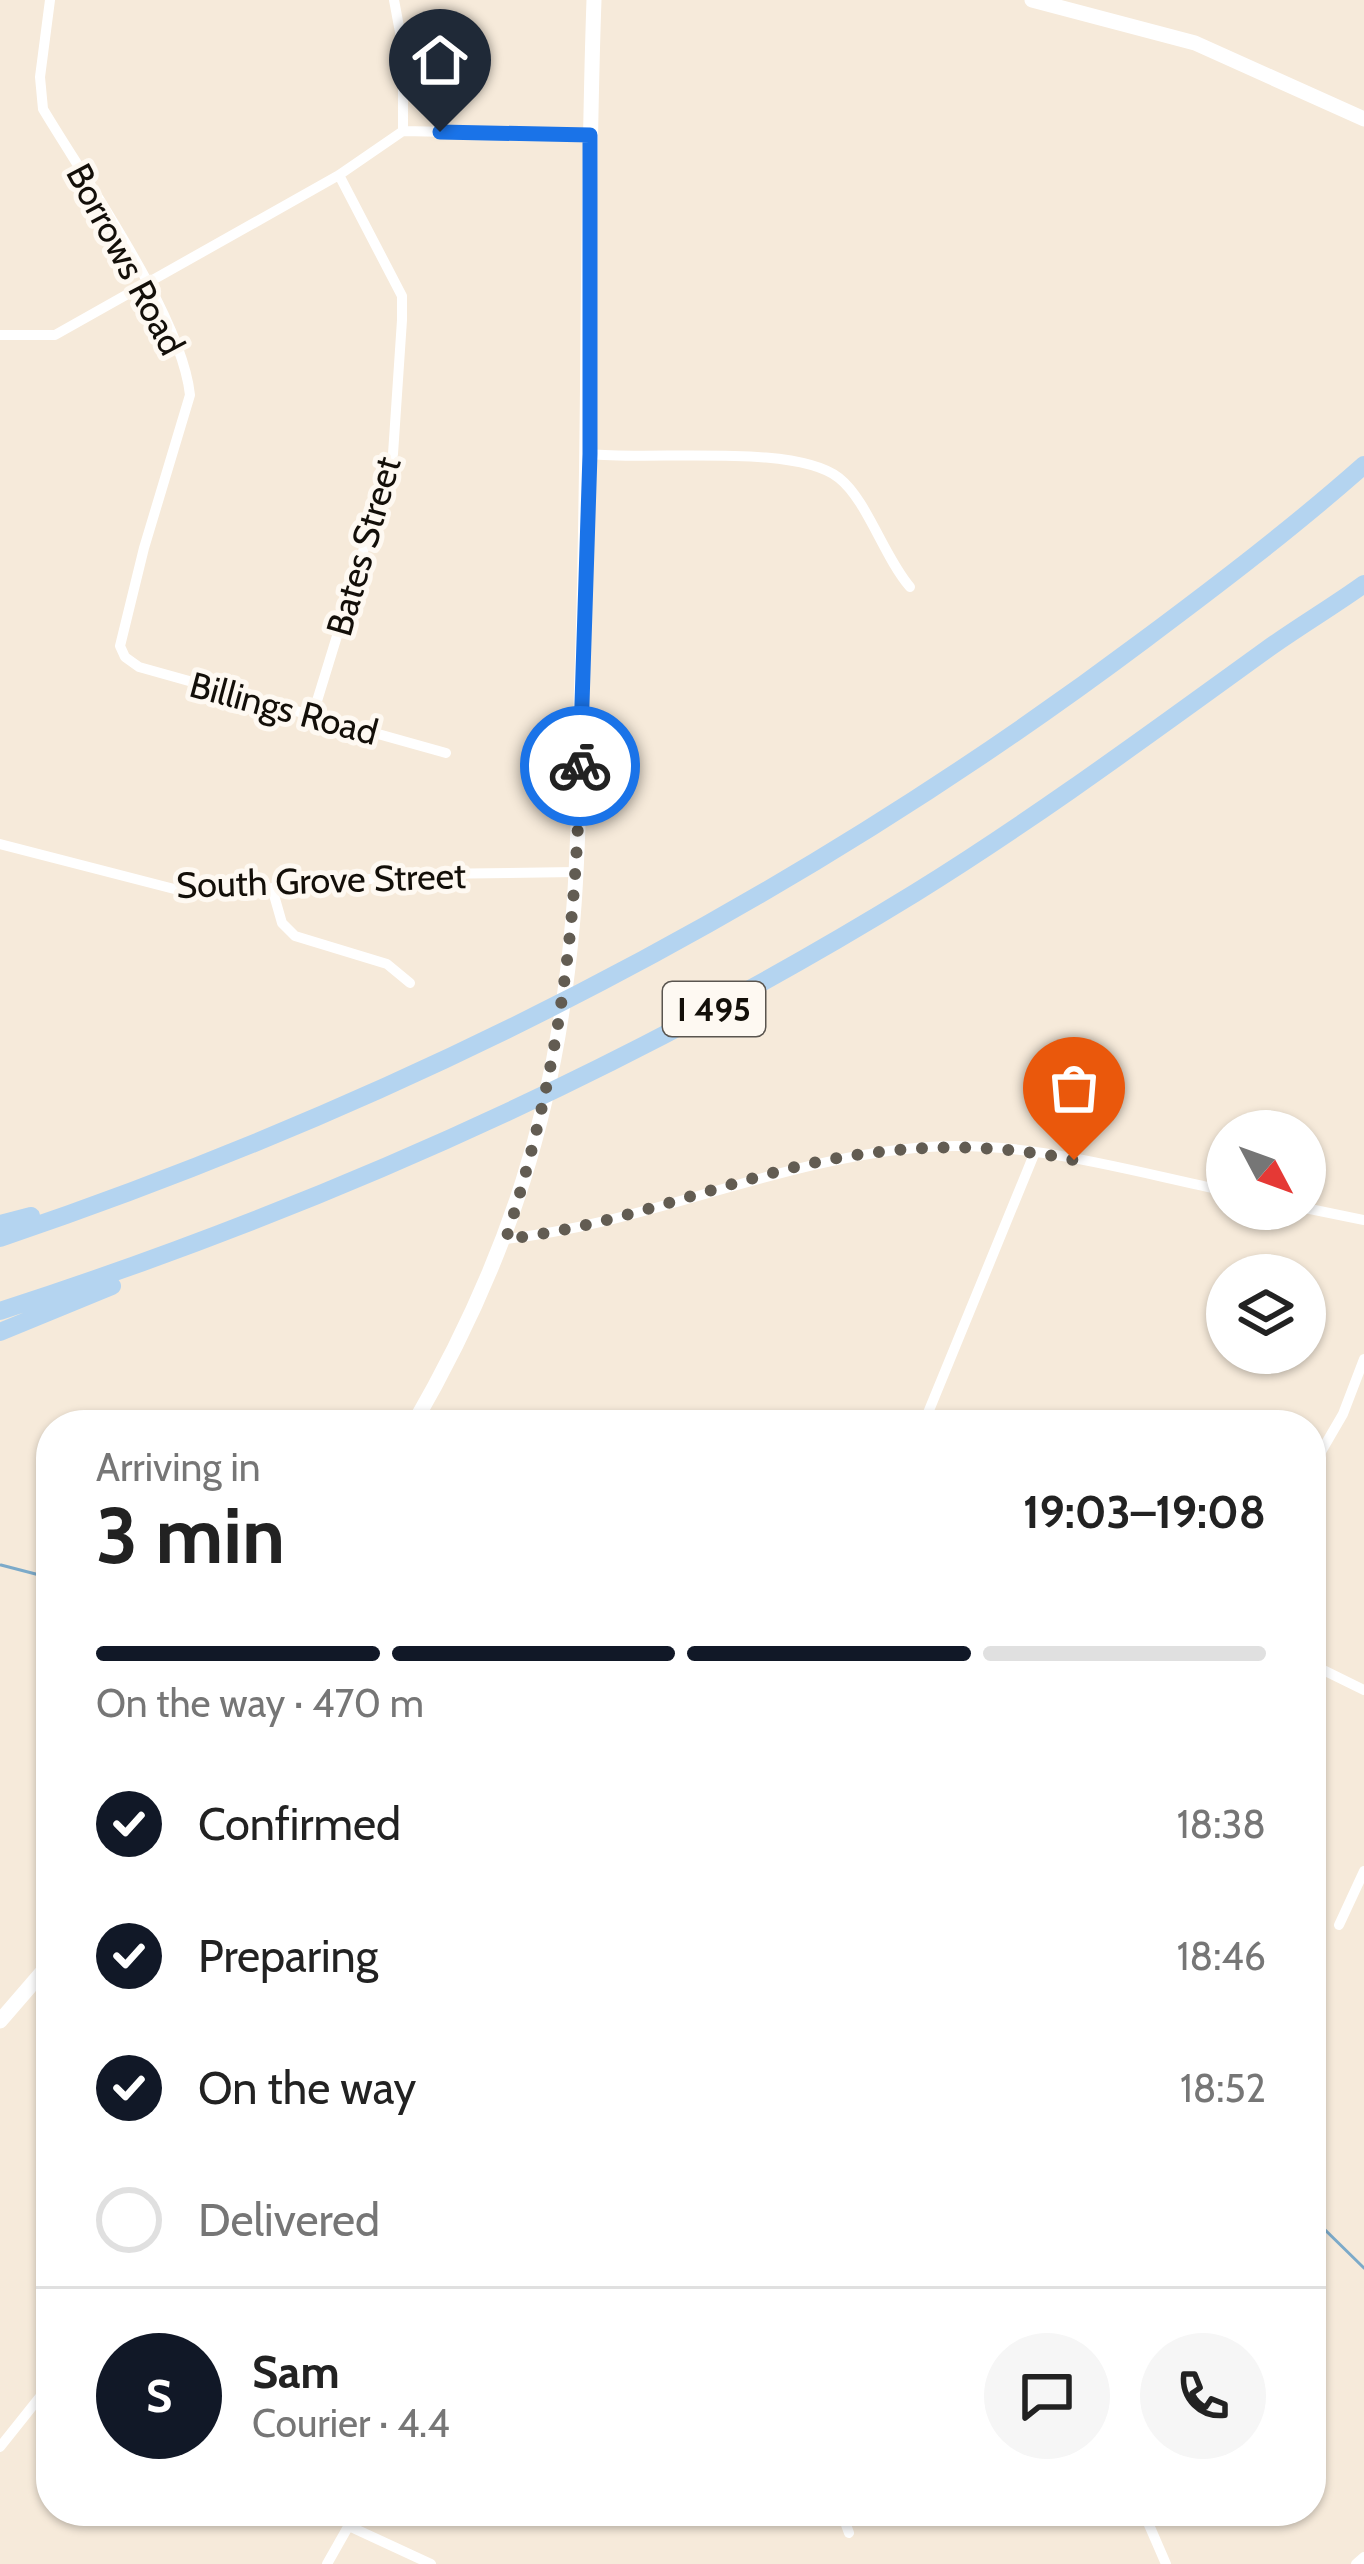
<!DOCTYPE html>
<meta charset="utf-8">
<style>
:root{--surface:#fff;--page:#f6f6f6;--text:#222;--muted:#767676;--line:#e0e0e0;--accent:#111827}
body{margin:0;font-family:Cabin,sans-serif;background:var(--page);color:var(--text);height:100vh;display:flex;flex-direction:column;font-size:45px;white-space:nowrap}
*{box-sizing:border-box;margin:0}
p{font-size:39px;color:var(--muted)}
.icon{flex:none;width:66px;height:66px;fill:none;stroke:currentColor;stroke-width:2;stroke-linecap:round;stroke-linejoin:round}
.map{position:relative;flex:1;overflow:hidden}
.sheet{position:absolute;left:36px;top:1410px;width:1290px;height:1116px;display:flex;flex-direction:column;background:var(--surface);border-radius:48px;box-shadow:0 3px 9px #0004}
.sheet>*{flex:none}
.needle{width:78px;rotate:131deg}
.buttons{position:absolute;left:1206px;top:1110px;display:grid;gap:24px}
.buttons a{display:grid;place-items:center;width:120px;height:120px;border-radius:50%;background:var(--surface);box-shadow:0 3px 9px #0004;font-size:60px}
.pin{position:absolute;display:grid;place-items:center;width:102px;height:102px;color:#fff;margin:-123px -51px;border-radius:50% 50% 50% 0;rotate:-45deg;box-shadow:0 0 12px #0007}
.pin .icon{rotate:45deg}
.courier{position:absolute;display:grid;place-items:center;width:120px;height:120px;margin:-60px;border:9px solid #1a73e8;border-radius:50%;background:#fff;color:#222;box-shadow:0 3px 15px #0007}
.headline em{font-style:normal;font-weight:700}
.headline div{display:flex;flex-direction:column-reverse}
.headline{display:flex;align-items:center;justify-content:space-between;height:204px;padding:0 60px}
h1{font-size:78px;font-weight:700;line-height:90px}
.bar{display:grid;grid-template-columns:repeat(4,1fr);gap:18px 12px;align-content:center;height:144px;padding:0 60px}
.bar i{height:15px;border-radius:9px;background:var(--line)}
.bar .on{background:var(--accent)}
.bar p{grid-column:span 4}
.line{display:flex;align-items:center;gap:30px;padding:0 60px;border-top:3px solid var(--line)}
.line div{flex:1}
.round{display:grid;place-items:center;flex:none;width:126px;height:126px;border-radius:63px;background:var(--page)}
ol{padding:0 60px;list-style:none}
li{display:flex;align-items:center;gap:36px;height:132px}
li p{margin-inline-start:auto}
li .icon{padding:12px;border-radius:50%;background:var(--accent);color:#fff;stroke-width:4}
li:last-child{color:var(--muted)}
li i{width:66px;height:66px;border:6px solid var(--line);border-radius:50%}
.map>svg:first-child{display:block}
</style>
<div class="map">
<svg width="1364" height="2564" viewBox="0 0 1364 2564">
<rect width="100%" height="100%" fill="#f6eada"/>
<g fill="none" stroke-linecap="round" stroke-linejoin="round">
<path stroke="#7caac9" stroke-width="3" d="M1,1565L51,1578
M1311,2222L1316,2221L1364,2268"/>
<path stroke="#fff" stroke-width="10" d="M50,0L40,77L43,109C86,181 182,317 190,395L144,548L120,646L125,657L139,667L446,753
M394,0L403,48V131
M0,335H55L339,175L403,131L589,135
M590,454C650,461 795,443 839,478C867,500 884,557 910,587
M313,714L393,454L402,320V296L339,175
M0,844L182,891L272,888L426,874L576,872
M272,888L282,923L295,936L387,964L410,983
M1305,1208L1364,1220
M506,1239C650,1223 783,1157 928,1147C1028,1140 1129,1171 1227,1191
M923,1425L1035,1152
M1311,1469L1343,1414L1364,1359
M1311,1664L1364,1690
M1339,1925L1364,1871
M0,2447L51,2383
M841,2511L849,2533
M1143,2511L1166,2564
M351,2527L431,2564
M327,2564L357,2511
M1356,2564L1364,2557"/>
<path stroke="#fff" stroke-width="15" d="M1032,0L1195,43L1364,119
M413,1425C509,1259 557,1109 573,918C580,837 579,755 582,673C590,449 586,224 594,0
M0,2021L51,1962"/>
<path stroke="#b4d4f0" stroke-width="18" d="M0,1224L31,1216
M0,1238C411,1099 797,900 1144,640C1219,584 1294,527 1364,465
M0,1311C321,1207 627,1070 915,893C1036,818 1151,733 1266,650C1298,627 1332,607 1364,584
M0,1332L112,1286"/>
</g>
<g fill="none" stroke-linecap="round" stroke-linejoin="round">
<path stroke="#625c52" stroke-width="12" stroke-dasharray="0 21.6" d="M580,766C576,935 558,1076 506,1239C604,1228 696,1192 791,1168C884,1145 980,1140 1074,1160"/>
<path stroke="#1a73e8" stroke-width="15" d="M440,132L590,135V454L580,766"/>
</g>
<g text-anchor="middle" stroke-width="10" stroke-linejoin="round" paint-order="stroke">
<rect fill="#fef9f2" stroke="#5a554f" stroke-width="3" x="663" y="982" width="102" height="54" rx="9"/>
<g font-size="33" font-weight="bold" fill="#130f09">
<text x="714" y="1021">I 495</text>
</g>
<g font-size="36" fill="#130f09" stroke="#fef9f2">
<text transform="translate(126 259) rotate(62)" y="13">Borrows Road</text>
<text transform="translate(363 546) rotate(-74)" y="13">Bates Street</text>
<text transform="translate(284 708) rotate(15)" y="13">Billings Road</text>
<text transform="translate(321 880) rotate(-2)" y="13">South Grove Street</text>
</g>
</g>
</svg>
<div class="buttons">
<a><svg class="needle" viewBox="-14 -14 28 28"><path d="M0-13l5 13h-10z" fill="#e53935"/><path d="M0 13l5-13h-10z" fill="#767676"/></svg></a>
<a><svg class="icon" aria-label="layers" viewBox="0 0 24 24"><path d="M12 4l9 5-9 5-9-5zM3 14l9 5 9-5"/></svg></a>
</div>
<div class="pin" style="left:1074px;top:1160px;background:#ea580c"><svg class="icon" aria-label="bag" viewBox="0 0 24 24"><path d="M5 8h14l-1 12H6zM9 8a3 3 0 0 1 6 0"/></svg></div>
<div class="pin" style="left:440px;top:132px;background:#1f2937"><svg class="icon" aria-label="home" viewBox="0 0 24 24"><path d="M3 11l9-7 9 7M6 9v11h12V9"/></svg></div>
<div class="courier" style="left:580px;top:766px"><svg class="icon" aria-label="bike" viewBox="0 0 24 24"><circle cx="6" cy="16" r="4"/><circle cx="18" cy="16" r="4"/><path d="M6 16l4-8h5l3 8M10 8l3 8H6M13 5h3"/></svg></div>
<section class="sheet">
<div class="headline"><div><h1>3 min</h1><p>Arriving in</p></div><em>19:03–19:08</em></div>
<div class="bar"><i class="on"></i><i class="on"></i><i class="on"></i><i></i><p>On the way · 470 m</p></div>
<ol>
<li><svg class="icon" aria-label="check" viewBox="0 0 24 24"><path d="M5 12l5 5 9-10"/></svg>Confirmed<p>18:38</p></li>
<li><svg class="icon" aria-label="check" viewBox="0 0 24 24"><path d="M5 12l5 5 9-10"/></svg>Preparing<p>18:46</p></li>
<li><svg class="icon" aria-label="check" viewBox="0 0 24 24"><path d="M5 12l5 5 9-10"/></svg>On the way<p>18:52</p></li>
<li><i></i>Delivered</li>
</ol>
<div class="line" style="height:216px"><b class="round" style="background:var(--accent);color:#fff">S</b><div><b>Sam</b><p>Courier · 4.4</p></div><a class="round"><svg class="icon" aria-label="chat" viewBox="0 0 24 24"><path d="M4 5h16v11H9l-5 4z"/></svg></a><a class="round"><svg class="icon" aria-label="phone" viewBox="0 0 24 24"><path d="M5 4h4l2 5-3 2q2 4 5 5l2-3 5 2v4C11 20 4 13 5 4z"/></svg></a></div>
</section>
</div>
